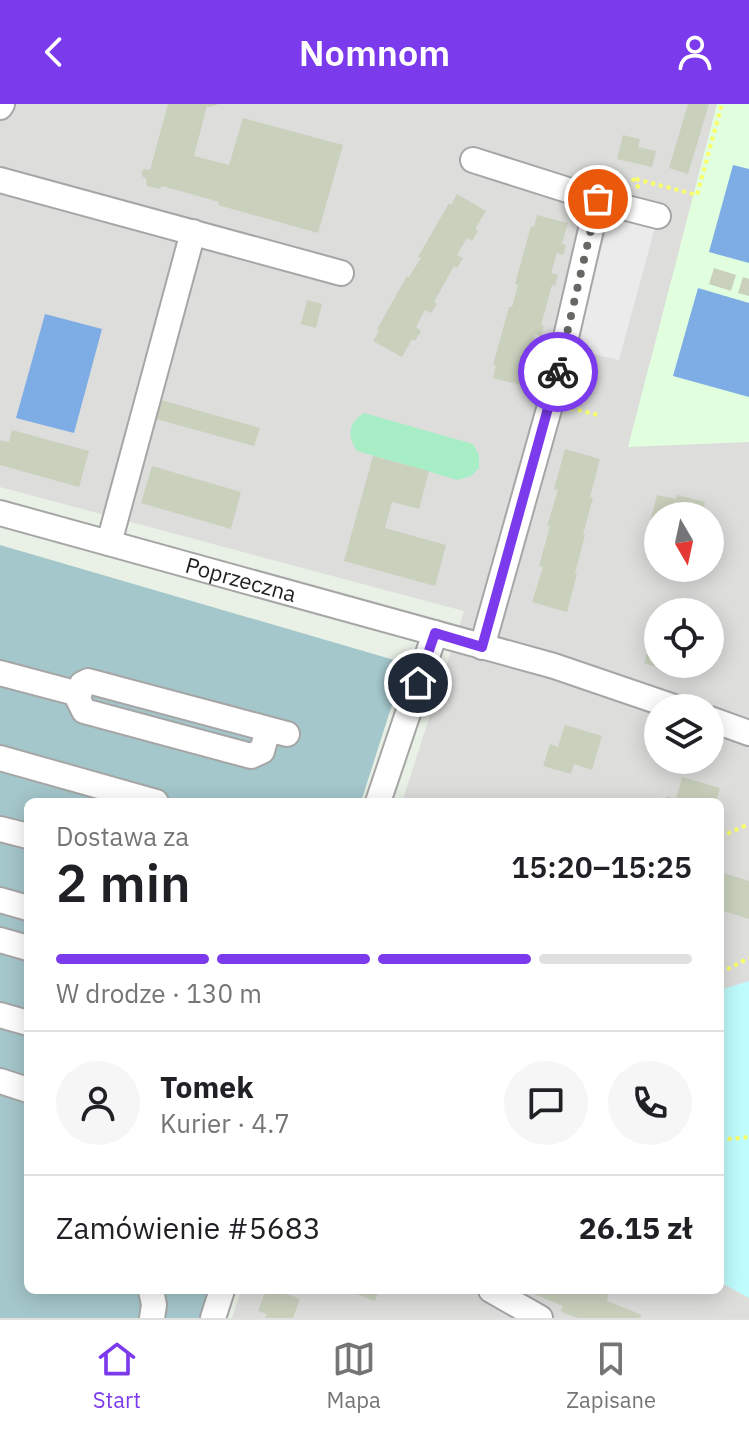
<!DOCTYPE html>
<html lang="pl">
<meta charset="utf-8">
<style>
:root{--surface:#fff;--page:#f6f6f6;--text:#202124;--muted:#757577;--line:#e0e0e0;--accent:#7c3aed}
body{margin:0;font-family:"IBM Plex Sans",sans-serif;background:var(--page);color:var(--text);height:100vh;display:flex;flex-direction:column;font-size:30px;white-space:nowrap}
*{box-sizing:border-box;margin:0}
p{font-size:26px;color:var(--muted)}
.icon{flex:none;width:44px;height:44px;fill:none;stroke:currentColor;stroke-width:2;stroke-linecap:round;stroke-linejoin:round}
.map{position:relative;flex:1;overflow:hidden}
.sheet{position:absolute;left:24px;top:694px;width:700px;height:496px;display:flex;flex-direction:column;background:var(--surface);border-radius:12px;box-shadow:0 4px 20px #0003}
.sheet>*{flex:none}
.needle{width:52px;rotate:171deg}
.controls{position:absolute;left:644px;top:398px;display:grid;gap:16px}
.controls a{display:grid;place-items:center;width:80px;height:80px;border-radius:50%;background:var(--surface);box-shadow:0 4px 20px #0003;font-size:40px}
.pin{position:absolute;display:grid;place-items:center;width:68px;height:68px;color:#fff;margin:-34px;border:4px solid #fff;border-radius:50%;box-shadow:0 2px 8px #0007}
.courier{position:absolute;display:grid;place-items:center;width:80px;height:80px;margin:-40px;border:6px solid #7c3aed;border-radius:50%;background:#fff;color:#222;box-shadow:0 2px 10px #0007}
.headline em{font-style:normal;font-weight:600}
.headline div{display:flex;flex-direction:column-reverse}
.headline{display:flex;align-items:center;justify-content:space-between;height:136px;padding:0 32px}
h1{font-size:52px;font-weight:600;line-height:60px}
.bar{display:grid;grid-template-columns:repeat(4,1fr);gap:12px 8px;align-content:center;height:96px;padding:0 32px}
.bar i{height:10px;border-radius:6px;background:var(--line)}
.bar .on{background:var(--accent)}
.bar p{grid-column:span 4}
.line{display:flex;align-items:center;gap:20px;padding:0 32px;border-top:2px solid var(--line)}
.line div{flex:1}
.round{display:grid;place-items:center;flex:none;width:84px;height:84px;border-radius:42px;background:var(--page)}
header{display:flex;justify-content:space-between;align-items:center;height:104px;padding:0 32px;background:var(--accent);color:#fff;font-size:36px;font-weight:600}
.tab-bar{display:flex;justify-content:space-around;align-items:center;height:112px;border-top:2px solid var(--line);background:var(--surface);font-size:22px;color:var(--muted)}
.tab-bar a{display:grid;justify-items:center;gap:4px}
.tab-bar .on{color:var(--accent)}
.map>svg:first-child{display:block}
</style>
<header><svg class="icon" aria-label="back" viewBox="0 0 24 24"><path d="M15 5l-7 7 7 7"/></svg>Nomnom<svg class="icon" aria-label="person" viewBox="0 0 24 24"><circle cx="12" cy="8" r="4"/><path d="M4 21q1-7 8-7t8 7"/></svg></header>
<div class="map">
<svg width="749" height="1214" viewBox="0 0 749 1214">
<rect width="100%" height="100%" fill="#e9f0e5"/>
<path fill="#dddddc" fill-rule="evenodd" d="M0,0H749V1214H232L241,1186H720V698H402L464,507L0,383ZM658,412H710V464H658ZM658,508H710V560H658ZM658,604H710V656H658Z"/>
<path fill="#e1ffdf" d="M717,0H749V338L628,343Z"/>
<path fill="#a7eec7" d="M364,309L473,340L479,351V364L471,372L458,376L357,347C347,332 348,319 364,309Z"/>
<path fill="#a4c7cb" d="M0,441L401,558L404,563L361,698H28V1186H209L200,1214H0Z"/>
<path fill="#bffcfd" d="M749,877V1194L720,1178V886Z"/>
<path fill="#7eace5" d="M733,61L749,65V159L709,148Z
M698,184L749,199V293L673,272Z
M45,210L102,225L74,329L16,314Z"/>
<path fill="#ebebeb" d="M615,101L658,112L619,256L570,245Z"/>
<path fill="#c9d1bd" d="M168,0H219L210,3L207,2L194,52L229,61L243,14L343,41L318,129L218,101L219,98L162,82L159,85L147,82L146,74L143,73L141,68L144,65L150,66Z
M688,0H709L688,70L669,64Z
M623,31L640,35L638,43L656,47L652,63L617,55Z
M457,90L486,107L475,125L478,127L472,137L467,134L457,151L463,154L457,164L454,162L434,198L437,200L431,209L425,206L416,223L421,227L415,237L412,235L402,253L373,237L379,227L377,225L407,172L409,173L421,154L418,153L449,99L451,101Z
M537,111L568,119L562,140L566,141L563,151L557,149L551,169L558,171L555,182L552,181L541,221L544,222L541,232L535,230L530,250L536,252L533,262L529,261L524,282L493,274L496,262L493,261L509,203H512L518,181L515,180L531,122L534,123Z
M714,164L736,171L731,187L709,180Z
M743,173L749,175V192L738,189Z
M307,196L322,200L316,224L301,220Z
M161,296L260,324L254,342L156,315Z
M12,326L89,347L79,383L0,361V336L9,338Z
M565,345L600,355L590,393L593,394L583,430L585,431L575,469L577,470L567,508L532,498L543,463L539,462L550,422H547L558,386L554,385Z
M373,352L429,367L419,405L392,398L385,424L446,441L435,482L344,457Z
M152,362L241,388L231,425L141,399Z
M657,391L676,395L677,391L705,398L702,412H658V432L647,430Z
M651,537L658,539V560H674L671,568L644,559Z
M565,621L602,632L592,666L574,660L571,670L543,662L550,640L558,643Z
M682,673L720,684L716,698H665L667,692L676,695Z
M720,768L749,777V815L720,806Z
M266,1186H276L300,1195L293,1214H265L267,1210L258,1207Z
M346,1186H379L375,1197Z
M529,1186H595L608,1191L607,1197L642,1211L640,1214H578L561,1208L563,1202L529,1188Z"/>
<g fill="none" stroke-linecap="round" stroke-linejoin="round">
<defs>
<g id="minor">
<path d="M0,3L2,0"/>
<path d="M473,56L615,101L658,112"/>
<path d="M0,76L341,169"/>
<path id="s1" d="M0,409L554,562L677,604"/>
<path d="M109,439L193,128"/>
<path d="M482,543L551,298L598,95"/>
<path d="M0,569L79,590"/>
<path d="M710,615L749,629"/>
<path d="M268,625L262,647L251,652L84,607L78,595L82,580L88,577L268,625L287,630"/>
<path d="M0,654L156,698"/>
<path d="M378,698L435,529"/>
<path d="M0,725L28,732"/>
<path d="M0,796L28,804"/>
<path d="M0,836L28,844"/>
<path d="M0,911L28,919"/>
<path d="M0,977L28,986"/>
<path d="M151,1186L154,1201L152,1214"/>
<path d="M491,1186L540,1214"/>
<path d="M213,1214L222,1186"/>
</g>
</defs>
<use href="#minor" stroke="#a6a6a6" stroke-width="28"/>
<path stroke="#f9ff67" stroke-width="4" stroke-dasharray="4 4" stroke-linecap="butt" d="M639,84L632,74L697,91L722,0
M570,304L598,311
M720,733L749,720
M720,869L749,854
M720,1032L730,1035L749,1033"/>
<use href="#minor" stroke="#fff" stroke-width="24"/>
</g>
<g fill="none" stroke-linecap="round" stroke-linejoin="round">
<path stroke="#666864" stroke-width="8" stroke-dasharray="0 14.4" d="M558,268L598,95"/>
<path stroke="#7c3aed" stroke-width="10" d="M418,579L435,529L482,543L558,268"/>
</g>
<g text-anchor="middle" stroke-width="7" stroke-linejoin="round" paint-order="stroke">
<g font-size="22" fill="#1f1f1f" stroke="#fff">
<text dy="8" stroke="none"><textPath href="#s1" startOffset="250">Poprzeczna</textPath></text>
</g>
</g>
</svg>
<div class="controls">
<a><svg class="needle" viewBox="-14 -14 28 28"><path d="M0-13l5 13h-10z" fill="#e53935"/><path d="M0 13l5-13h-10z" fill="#757577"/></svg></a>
<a><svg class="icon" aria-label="locate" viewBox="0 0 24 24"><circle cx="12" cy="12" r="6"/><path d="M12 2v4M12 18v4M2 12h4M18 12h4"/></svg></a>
<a><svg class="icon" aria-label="layers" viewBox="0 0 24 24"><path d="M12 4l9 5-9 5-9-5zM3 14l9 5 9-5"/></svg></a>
</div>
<div class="pin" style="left:598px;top:95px;background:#ea580c"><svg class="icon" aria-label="bag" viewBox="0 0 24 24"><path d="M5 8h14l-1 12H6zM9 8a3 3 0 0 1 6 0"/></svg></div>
<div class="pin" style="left:418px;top:579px;background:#1f2937"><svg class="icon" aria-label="home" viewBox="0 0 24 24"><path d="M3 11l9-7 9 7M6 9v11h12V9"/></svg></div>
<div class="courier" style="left:558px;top:268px"><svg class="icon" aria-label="bike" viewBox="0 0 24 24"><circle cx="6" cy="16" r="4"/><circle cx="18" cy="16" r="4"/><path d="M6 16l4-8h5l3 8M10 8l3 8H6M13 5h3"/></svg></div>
<section class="sheet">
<div class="headline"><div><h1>2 min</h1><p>Dostawa za</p></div><em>15:20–15:25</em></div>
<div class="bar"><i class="on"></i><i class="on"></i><i class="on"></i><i></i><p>W drodze · 130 m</p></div>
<div class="line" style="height:144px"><a class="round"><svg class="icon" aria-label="person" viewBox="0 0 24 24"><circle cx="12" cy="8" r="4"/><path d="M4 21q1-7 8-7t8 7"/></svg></a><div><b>Tomek</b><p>Kurier · 4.7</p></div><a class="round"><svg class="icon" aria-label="chat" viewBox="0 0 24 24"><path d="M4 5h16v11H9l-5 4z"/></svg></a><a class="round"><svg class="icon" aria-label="phone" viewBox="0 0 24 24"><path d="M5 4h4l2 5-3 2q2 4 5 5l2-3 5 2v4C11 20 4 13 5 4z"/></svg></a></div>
<div class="line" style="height:104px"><div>Zamówienie #5683</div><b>26.15 zł</b></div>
</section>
</div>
<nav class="tab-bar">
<a class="on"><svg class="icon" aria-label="home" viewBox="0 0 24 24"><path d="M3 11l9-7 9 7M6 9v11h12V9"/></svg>Start</a>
<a><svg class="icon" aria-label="map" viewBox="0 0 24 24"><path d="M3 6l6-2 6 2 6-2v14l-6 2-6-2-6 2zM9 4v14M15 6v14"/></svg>Mapa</a>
<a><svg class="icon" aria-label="saved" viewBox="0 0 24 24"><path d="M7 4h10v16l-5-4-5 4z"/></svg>Zapisane</a>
</nav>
